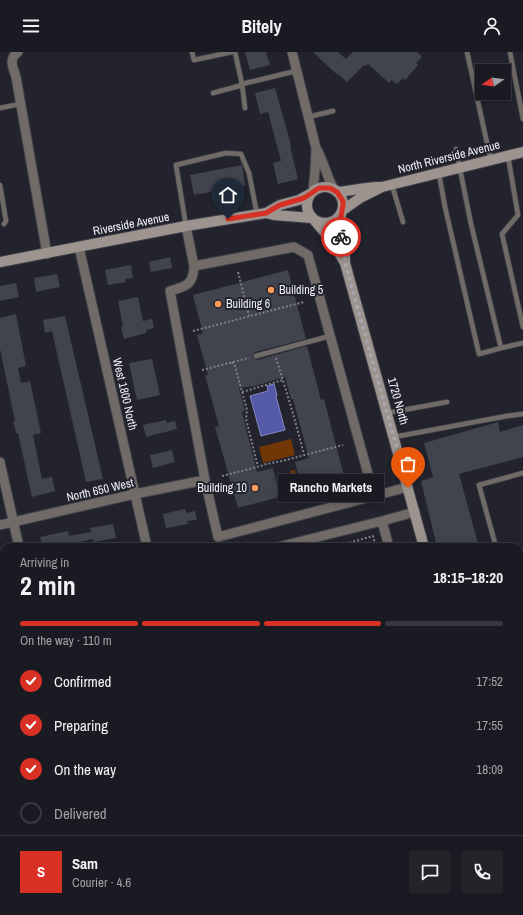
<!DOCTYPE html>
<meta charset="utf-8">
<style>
:root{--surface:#1a1a22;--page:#23232a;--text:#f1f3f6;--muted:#9fa1a5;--line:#383840;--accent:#d93025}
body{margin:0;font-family:"Archivo Narrow",sans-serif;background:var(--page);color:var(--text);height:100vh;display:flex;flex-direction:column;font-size:15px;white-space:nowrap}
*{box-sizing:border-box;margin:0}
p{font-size:13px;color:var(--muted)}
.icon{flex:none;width:22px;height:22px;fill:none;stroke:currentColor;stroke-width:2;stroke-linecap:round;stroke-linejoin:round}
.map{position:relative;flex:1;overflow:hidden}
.sheet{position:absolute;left:0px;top:491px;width:523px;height:372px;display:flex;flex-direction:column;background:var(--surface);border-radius:12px 12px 0 0;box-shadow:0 2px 10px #0003,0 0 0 1px var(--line)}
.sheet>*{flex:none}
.needle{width:26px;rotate:257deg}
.controls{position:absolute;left:475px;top:12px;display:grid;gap:8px}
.controls a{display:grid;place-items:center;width:36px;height:36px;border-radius:0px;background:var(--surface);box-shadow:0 2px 10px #0003,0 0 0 1px var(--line);font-size:20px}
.pin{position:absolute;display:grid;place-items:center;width:34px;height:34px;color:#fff;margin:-41px -17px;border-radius:50% 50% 50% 0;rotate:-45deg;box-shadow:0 0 4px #0007}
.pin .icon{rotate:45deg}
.courier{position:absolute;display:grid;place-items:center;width:40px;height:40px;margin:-20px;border:3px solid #d93025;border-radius:50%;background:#fff;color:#222;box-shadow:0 1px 5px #0007}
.bubble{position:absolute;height:28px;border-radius:0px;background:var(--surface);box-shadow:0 2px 10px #0003,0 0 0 1px var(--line);font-size:13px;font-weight:700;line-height:28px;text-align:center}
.summary em{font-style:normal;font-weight:700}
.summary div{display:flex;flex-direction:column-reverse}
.summary{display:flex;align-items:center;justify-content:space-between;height:68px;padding:0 20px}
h1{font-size:26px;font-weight:700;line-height:30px}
.bar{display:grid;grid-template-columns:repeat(4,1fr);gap:6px 4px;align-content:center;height:48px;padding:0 20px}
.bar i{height:5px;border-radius:3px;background:var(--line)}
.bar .selected{background:var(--accent)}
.bar p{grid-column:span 4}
.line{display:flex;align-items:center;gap:10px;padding:0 20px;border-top:1px solid var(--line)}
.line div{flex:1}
.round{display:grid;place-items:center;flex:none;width:42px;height:42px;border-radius:0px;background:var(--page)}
ol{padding:0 20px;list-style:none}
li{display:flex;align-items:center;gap:12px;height:44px}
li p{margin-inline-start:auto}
li .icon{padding:4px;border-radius:50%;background:var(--accent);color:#fff;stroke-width:4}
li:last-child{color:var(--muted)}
li i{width:22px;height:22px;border:2px solid var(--line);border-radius:50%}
header{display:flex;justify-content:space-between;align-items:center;height:52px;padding:0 20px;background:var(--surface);font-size:18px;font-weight:700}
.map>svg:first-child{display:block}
</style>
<header><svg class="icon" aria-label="menu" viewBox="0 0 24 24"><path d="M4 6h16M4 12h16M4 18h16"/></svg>Bitely<svg class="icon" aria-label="person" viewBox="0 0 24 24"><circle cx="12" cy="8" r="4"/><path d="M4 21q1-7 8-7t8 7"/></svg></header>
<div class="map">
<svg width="523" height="863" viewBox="0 0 523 863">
<rect width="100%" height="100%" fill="#22232d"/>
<path fill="#713705" d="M291,387L295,403L263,411L259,395Z
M295,418L300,437L287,440L283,425L290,423V419Z"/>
<path fill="#555aa8" stroke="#8387c0" d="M274,332L277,343L276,344L285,378L261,384L250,344L268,339L267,334Z"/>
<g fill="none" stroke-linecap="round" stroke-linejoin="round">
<path stroke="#8387c0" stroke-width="3" d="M0,612H4"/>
</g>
<path fill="#41434e" d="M245,0H266L270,13L250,18Z
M313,0H338L346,7L353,0H417L422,5L416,11L418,13L405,28L403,26L397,32L392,28L389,31L368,12L366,14L364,13L347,30L338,22V23L333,19Z
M275,36L291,93L290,94L298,127L278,132L273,111L281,109L268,60L260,62L255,41Z
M242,113L245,134L194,143L190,123Z
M170,205L172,216L151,220L149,210Z
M131,213L133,226L125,227L126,230L108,233L105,218Z
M288,218L306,287L255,300L253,303V305L257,308L307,294L321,348L324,347L345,428L302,440L295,410L309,406L293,347H291L285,325L255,334L239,336L245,359L242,360L257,420L273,416L280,445L238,456L215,375L219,374L205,323H208L197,283L203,281L193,243Z
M57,222L60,235L36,240L34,226Z
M16,231L19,245L0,249V234Z
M138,245L143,269L152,267L154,276L146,278V281L124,287L121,275L123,274L118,249Z
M16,262L26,314L18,316L21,331L30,329L41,381L33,383L42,427L52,425L55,439L32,445L18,381H16L13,369H15L0,297V266Z
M65,264L103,427L86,430L52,279L45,281L43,268Z
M152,307L160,343L137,348L129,311Z
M166,368L167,371L175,369L177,377L146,385L143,373Z
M498,370L500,380L523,373V405L459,422L479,495H437L421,429L433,425L424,391Z
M172,398L175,410L153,416L150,403Z
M185,457L186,461L195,459L197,468L187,469L188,472L166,476L163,462Z
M113,472L116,486L93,490V487L71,492V495H43L40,485L68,479L69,484L91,480L90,476Z"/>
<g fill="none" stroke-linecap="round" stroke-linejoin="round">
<defs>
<path id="lane" d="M192,0L194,8L232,0
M235,0L242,32L296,19
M467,0L491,109
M510,0L523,67
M213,41L239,34L242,32L245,56
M0,56L20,52
M308,65L333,59
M456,97L471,172L501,296L523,291
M508,104L518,163L502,182L523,275
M439,122L445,155L479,302L501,296
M0,133L6,169L4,172
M392,133L403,170
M186,174L176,113L226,101L241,102L249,121L257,162
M256,304L330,284
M387,361L447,350
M394,385L507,364L523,362
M496,495L479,433L523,421
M519,557H523
M519,612L523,610
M206,859L211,863
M302,863L305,859"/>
<path id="street" d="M18,0C8,7 13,15 16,25L47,202
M292,0L316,96L315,118L313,140
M316,96C324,109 326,124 334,137
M186,174L194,214
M79,195L147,495
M0,410L19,495
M374,444L308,203L294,195L194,214C193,233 187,234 170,239L205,428L218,485L408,435
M382,469L415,460
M0,473L135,442L205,428
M278,495L382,469L389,495
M519,856L523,851
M116,859L117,863
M67,863L83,859"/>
<path id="secondary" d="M307 153a18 18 0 1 1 36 0a18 18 0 1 1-36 0Z
M337,140C353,139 367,134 382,135
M343,158L360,146L382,135L523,100
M266,161L274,163L312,166
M341,162C339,180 346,194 345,211L424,495
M315,169L332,189L345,211
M0,210L186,174L266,161L280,153L299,148L310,142
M519,676L523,677
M0,700L4,699"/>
<path id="primary" d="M519,694L523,689
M369,863L372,859"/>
</defs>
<use href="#lane" stroke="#3f4049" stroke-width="6"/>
<use href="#street" stroke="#3f4049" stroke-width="11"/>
<use href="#secondary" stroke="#3f4049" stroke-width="12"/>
<use href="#primary" stroke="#3f4049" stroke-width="12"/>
<path stroke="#7e7f88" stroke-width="2" stroke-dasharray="2 2" stroke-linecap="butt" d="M238,220L249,264
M193,279L304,250
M276,306C286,338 296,370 304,403
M232,310L235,314L247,358L246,367L258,415
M202,318L249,306
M242,340L283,328
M222,424L261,414L266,412L282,409L343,393
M334,495L373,484L376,495"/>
<use href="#lane" stroke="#716b68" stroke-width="4.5"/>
<use href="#street" stroke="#716b68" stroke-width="9"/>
<use href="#secondary" stroke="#9d948f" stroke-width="10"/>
<use href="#primary" stroke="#bfb4ad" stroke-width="10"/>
</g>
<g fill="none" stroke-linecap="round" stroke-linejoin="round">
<path stroke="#a7a8b0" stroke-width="4" stroke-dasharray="0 7.2" d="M341,185L344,195L345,211L408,436"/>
<path stroke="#d93025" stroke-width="5" d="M228,167L266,161L280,153L304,146L319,136H330L337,140L343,149V153L340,170L341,185"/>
</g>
<g fill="#fe9b58" stroke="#22232d" stroke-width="1.5">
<circle cx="271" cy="238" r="4"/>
<circle cx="218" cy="252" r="4"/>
<circle cx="255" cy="436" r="4"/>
</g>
<g text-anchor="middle" stroke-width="4" stroke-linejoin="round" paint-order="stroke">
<g font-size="12" fill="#eff0f7" stroke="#22232d">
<text transform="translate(449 105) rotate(-14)" y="4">North Riverside Avenue</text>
<text transform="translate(131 172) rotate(-11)" y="4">Riverside Avenue</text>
<text transform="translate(125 342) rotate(77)" y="4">West 1800 North</text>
<text transform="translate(398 349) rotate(74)" y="4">1720 North</text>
<text transform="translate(100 438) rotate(-13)" y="4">North 650 West</text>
</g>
<g font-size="12" fill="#eff0f7" stroke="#22232d" text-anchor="start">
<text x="279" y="242">Building 5</text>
<text x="226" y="256">Building 6</text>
<text x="247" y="440" text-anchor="end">Building 10</text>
</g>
</g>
</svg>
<div class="controls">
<a><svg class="needle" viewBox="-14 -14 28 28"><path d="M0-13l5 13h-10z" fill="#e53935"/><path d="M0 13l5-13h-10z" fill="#9fa1a5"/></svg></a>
</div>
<div class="pin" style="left:408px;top:436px;background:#ea580c"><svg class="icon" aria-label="bag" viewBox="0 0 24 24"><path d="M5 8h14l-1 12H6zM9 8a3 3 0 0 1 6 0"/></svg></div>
<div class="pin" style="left:228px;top:167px;background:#1f2937"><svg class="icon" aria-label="home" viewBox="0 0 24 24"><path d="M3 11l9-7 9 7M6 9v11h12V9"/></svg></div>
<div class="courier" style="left:341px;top:185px"><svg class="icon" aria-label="bike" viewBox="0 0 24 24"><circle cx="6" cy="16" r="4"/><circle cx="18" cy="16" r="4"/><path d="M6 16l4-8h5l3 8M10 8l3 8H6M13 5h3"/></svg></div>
<div class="bubble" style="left:278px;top:422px;width:106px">Rancho Markets</div>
<section class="sheet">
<div class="summary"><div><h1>2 min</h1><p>Arriving in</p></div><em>18:15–18:20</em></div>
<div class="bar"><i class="selected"></i><i class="selected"></i><i class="selected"></i><i></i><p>On the way · 110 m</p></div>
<ol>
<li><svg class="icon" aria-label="check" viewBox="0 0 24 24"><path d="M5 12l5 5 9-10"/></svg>Confirmed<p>17:52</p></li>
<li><svg class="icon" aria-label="check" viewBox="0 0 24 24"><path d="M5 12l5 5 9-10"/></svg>Preparing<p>17:55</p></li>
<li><svg class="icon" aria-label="check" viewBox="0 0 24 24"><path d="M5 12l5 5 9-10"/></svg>On the way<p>18:09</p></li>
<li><i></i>Delivered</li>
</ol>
<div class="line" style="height:72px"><b class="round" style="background:var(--accent);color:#fff">S</b><div><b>Sam</b><p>Courier · 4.6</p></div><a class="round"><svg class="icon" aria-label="chat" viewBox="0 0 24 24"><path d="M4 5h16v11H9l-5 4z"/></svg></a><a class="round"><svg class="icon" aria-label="phone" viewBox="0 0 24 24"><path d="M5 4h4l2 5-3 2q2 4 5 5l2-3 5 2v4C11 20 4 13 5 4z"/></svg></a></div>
</section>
</div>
